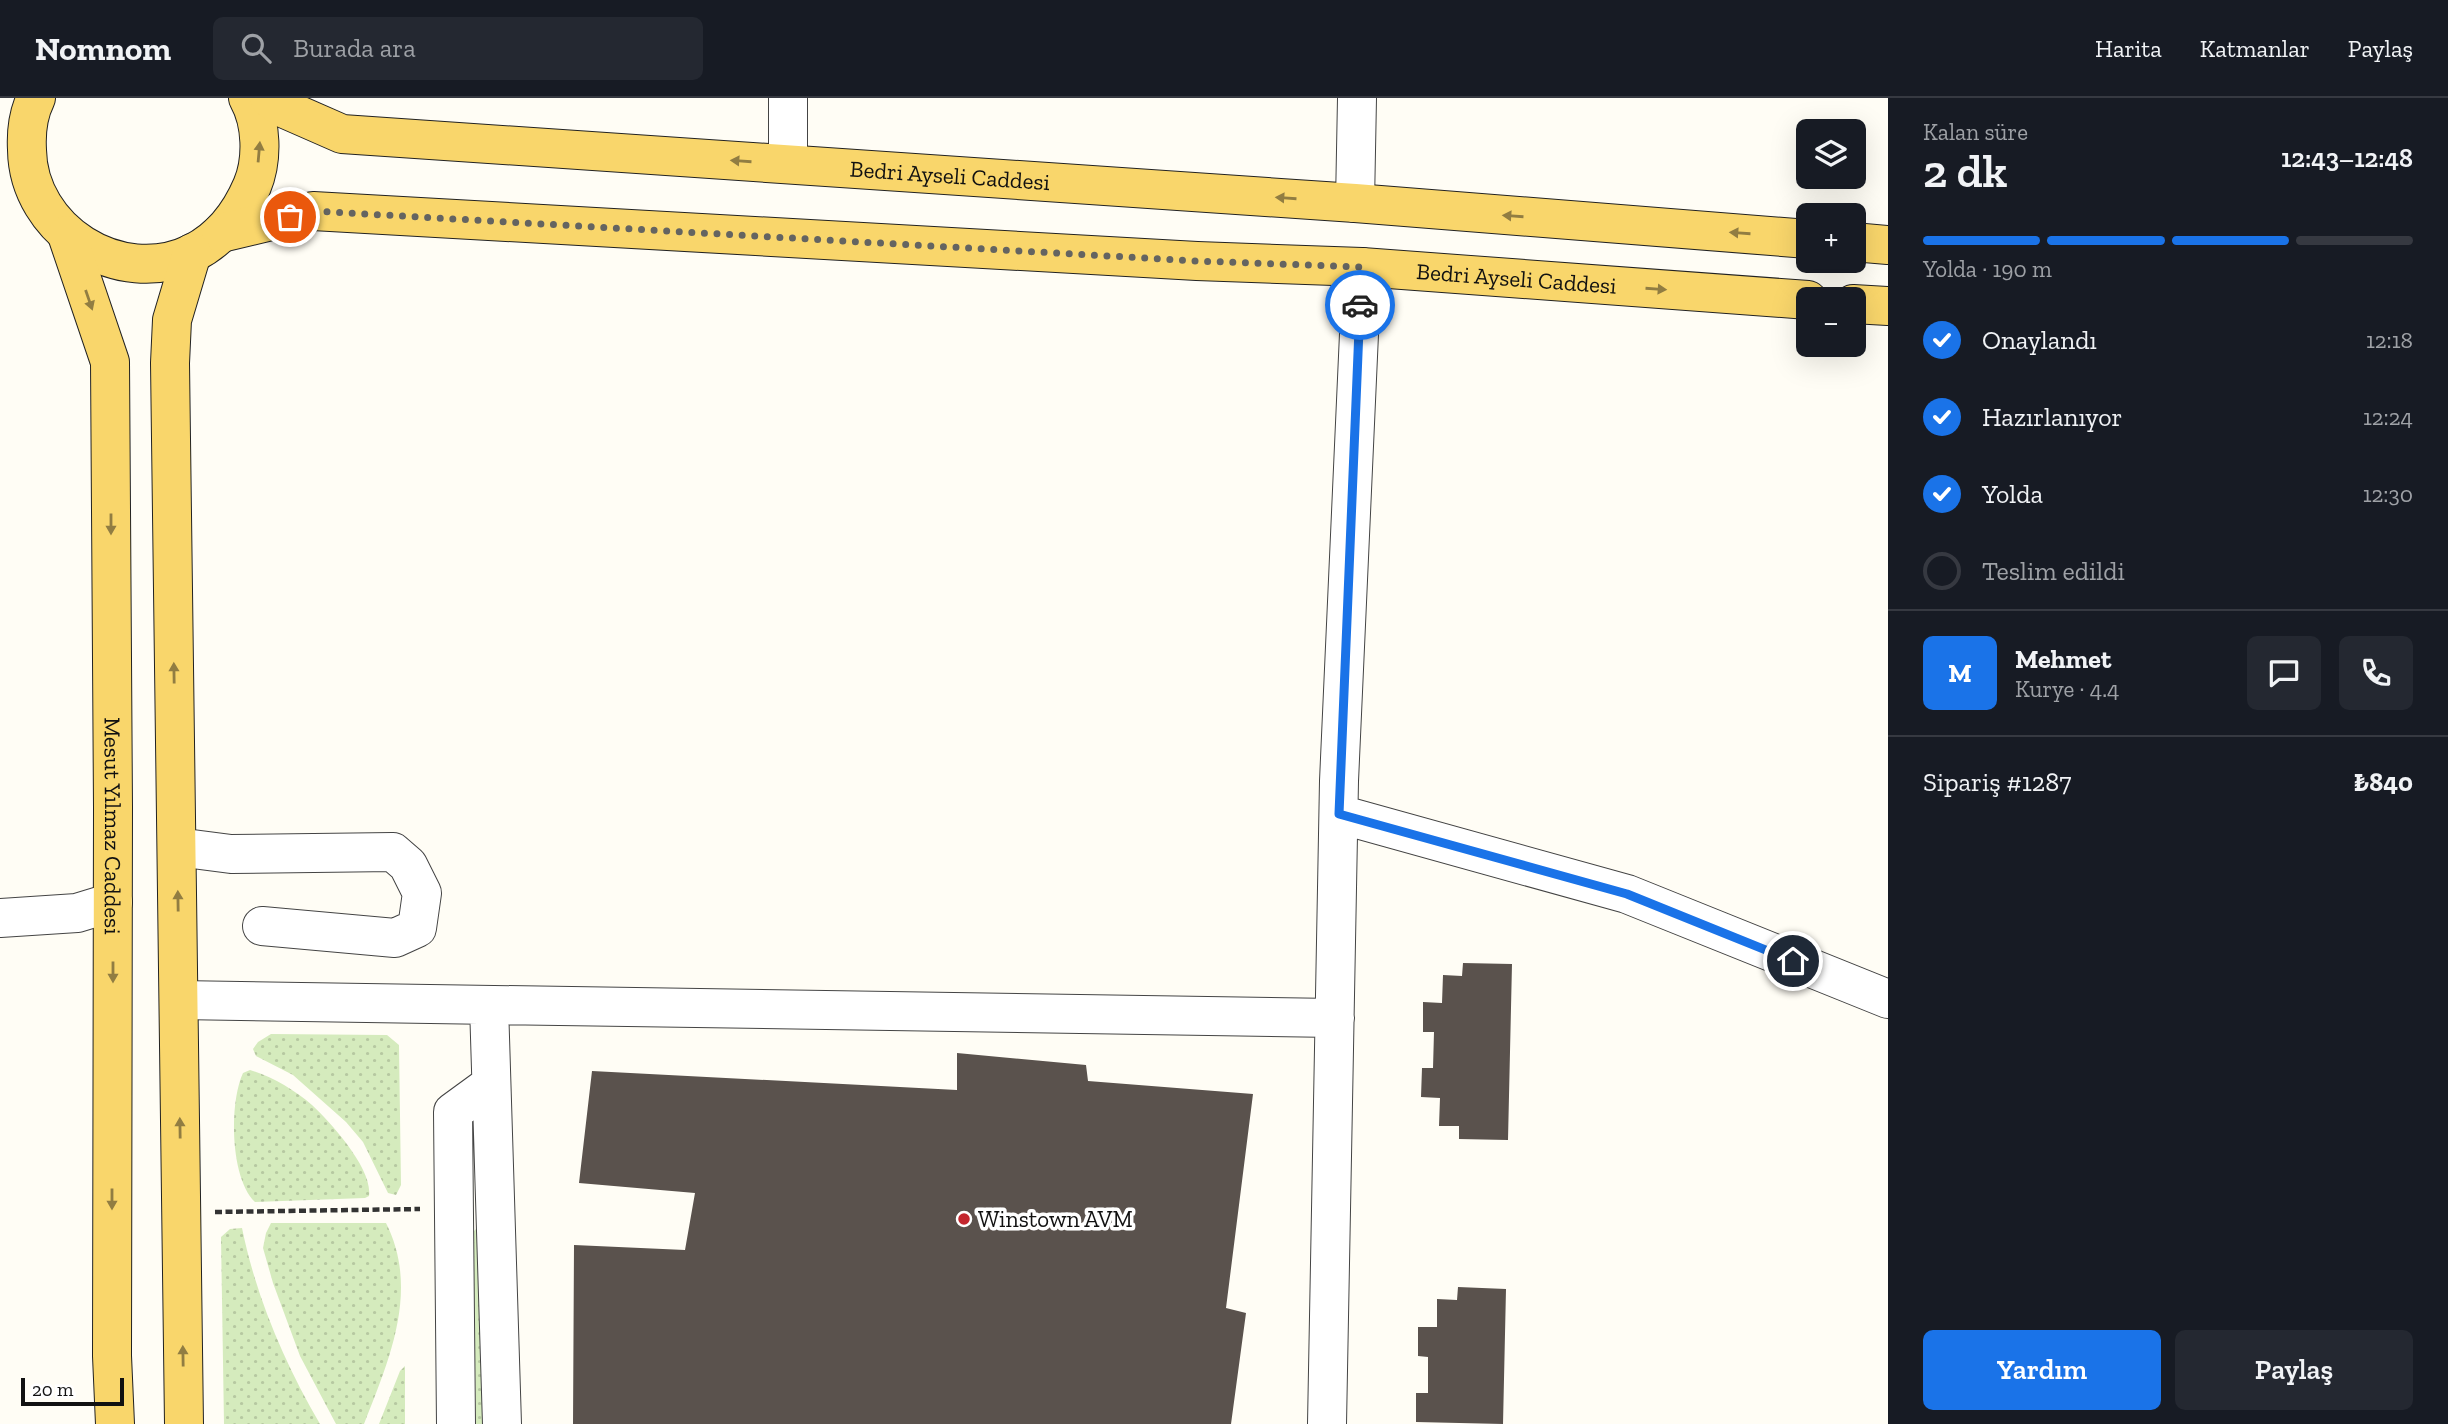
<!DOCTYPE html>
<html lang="tr">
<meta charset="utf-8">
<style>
:root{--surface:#171b24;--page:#242831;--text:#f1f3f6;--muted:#9ea1a6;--line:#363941;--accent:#1a73e8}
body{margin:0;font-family:"Zilla Slab",serif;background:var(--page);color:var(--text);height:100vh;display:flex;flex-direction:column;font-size:26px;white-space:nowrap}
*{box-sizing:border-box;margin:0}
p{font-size:23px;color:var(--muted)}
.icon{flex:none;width:38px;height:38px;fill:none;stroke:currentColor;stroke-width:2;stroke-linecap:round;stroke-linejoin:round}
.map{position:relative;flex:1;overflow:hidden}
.side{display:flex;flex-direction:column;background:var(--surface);width:560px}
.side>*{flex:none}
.tools{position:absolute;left:1796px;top:21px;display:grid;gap:14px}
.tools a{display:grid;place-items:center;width:70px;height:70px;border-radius:10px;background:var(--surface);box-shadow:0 7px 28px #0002;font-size:35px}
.scale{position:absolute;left:21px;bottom:18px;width:103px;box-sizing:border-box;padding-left:7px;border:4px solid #111;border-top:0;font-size:19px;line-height:24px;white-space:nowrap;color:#111;-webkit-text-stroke:5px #fff;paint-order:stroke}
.pin{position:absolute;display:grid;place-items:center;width:60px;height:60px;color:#fff;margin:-30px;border:4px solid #fff;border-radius:50%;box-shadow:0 2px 7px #0007}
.courier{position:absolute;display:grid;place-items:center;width:70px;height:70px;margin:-35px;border:5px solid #1a73e8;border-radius:50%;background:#fff;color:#222;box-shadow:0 2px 9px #0007}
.headline em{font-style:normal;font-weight:600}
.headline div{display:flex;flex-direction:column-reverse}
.headline{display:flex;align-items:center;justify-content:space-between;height:119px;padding:0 35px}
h1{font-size:46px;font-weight:600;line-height:52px}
.bar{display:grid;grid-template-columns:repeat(4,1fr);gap:10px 7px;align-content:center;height:84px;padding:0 35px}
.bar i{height:9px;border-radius:5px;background:var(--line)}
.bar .current{background:var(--accent)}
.bar p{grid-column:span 4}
.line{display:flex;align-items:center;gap:18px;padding:0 35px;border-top:2px solid var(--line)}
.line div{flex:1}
.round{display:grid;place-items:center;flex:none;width:74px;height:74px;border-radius:10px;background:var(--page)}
ol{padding:0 35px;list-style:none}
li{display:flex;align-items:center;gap:21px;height:77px}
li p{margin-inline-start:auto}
li .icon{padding:7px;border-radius:50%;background:var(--accent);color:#fff;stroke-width:4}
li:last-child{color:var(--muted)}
li i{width:38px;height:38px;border:4px solid var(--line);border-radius:50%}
.cta{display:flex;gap:14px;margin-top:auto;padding:14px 35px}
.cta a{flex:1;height:80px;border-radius:10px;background:var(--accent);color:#fff;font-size:28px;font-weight:600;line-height:80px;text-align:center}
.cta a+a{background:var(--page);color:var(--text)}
header{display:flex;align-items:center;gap:42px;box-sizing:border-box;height:98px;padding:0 35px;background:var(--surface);border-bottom:2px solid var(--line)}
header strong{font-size:33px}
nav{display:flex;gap:38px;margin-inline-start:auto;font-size:24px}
.search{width:490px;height:63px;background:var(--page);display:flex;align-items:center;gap:18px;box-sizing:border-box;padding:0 24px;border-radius:10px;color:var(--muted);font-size:26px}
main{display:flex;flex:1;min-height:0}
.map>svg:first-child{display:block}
</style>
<header>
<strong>Nomnom</strong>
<div class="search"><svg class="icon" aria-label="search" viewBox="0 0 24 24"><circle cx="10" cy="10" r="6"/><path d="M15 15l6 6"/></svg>Burada ara</div>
<nav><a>Harita</a><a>Katmanlar</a><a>Paylaş</a></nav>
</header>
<main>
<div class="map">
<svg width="1888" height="1326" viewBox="0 0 1888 1326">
<defs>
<pattern id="green-dots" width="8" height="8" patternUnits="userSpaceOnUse" patternTransform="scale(1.75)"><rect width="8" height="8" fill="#d5ebbd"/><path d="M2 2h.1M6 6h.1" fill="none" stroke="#b6c8a1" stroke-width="1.8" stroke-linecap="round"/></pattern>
</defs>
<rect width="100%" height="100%" fill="#fffdf5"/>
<path fill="url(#green-dots)" d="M271,936L387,937L399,947L401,1087L396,1097L388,1095L363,1044L346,1024L293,977L256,958L253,951L258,944Z
M250,972C271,978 295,992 312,1007C331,1025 373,1071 369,1098L365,1100L255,1104C230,1080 229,1005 243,975Z
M271,1125H386C420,1192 389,1262 364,1326H336L300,1258L273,1185L263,1150L266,1135Z
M242,1130C256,1199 285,1266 320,1326H224L221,1139L230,1131Z
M476,1131L482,1133L484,1326H476L473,1134Z
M405,1268V1326H379L400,1273Z"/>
<path fill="#5a524d" d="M1463,865L1512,866L1508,1042L1459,1041V1028H1439L1440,1000L1421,999L1422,970H1433L1434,934H1423V904L1442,905L1443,877L1462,878Z
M957,955L1086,967L1088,983L1253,996L1226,1210L1246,1215L1231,1326H573L574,1147L685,1152L695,1095L579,1085L592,973L957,992Z
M1458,1189L1506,1191L1503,1326L1416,1324V1295H1428V1259L1418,1258V1229H1437V1201L1457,1202Z"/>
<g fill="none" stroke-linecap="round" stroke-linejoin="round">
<defs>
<path id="minor" d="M788,66V0
M1355,105L1357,0
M1339,716L1627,796L1888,901
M177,749L231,756L393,754L408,767L422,795L417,830L395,840L262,828
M0,820L77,815L113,804
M179,902L1335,920
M489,907L502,1326
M456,1326L453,1014L490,987
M1327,1326L1339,683L1362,169"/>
<g id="major">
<path d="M36,0C28,16 26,34 27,52C28,132 119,191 193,155C221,141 240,116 252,88C263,62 262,25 248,0"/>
<path id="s1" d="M269,0L285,11L342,36L1355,105L1808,141"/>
<path id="s2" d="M221,135L313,113L1197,163L1362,169L1808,202"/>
<path id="s3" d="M67,137L110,264L113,709L112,1258L115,1326"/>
<path d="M1853,144L1888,147"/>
<path d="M1853,206L1888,208"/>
<path d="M184,1326L170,265L172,222L192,155"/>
</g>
</defs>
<use href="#minor" stroke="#444" stroke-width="40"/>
<use href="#major" stroke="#222" stroke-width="40"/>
<path stroke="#333" stroke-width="4.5" stroke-dasharray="7 3.5" stroke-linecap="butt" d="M215,1114L420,1111"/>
<use href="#minor" stroke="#fff" stroke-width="38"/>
<use href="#major" stroke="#f9d66b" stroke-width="38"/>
</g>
<defs><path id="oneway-solid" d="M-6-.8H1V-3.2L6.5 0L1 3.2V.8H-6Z" transform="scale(1.75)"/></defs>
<g fill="#917d42">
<use href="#oneway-solid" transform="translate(259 54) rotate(-85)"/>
<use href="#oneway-solid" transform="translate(741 63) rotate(-176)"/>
<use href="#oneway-solid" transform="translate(1286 100) rotate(-176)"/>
<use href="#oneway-solid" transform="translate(1513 118) rotate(-176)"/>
<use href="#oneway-solid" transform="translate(1740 135) rotate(-176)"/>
<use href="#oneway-solid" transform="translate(1656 191) rotate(4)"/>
<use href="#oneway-solid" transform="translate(89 202) rotate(71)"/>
<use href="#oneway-solid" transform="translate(111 426) rotate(90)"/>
<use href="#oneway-solid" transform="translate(174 575) rotate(-91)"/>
<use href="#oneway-solid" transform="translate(178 803) rotate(-91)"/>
<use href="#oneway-solid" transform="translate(113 874) rotate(90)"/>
<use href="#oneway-solid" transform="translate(180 1030) rotate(-91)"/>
<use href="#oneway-solid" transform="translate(112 1101) rotate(90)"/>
<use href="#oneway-solid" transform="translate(183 1258) rotate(-91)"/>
</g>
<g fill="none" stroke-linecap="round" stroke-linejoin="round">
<path stroke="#646461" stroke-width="7" stroke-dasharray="0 12.6" d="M290,119L313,113L1197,163L1362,169L1360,207"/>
<path stroke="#1a73e8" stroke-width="9" d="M1360,207L1339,716L1627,796L1793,863"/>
</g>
<circle fill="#c4262e" stroke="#fff" stroke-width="2.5" cx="964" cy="1121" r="7"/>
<g text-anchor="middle" stroke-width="7" stroke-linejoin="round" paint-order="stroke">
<g font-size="23" fill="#111" stroke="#fff">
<text dy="8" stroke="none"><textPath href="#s1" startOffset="691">Bedri Ayseli Caddesi</textPath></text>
<text dy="8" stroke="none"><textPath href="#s2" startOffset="1300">Bedri Ayseli Caddesi</textPath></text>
<text dy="8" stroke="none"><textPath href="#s3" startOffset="598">Mesut Yılmaz Caddesi</textPath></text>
</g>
<g font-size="23" fill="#111" stroke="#fff" text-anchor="start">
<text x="978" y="1129">Winstown AVM</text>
</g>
</g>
</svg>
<div class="tools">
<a><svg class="icon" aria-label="layers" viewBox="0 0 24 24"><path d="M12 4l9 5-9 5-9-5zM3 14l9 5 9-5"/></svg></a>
<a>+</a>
<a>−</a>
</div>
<div class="scale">20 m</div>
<div class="pin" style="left:290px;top:119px;background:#ea580c"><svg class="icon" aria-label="bag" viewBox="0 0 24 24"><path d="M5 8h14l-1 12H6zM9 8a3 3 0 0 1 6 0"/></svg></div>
<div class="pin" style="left:1793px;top:863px;background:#1f2937"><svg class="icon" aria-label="home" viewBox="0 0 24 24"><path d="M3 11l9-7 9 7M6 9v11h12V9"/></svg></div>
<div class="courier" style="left:1360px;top:207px"><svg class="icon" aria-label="car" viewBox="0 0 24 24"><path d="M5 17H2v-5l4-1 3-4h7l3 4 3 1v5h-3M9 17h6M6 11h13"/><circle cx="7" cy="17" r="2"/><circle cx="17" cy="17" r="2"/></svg></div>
</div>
<section class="side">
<div class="headline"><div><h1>2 dk</h1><p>Kalan süre</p></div><em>12:43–12:48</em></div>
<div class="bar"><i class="current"></i><i class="current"></i><i class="current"></i><i></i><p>Yolda · 190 m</p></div>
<ol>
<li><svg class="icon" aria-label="check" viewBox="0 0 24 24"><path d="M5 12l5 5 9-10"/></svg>Onaylandı<p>12:18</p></li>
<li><svg class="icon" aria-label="check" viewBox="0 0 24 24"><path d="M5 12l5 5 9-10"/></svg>Hazırlanıyor<p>12:24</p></li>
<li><svg class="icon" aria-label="check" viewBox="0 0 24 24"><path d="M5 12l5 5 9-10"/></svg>Yolda<p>12:30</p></li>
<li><i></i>Teslim edildi</li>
</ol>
<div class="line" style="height:126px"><b class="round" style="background:var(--accent);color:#fff">M</b><div><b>Mehmet</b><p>Kurye · 4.4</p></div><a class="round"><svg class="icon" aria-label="chat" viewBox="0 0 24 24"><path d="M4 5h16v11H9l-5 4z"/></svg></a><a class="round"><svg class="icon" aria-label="phone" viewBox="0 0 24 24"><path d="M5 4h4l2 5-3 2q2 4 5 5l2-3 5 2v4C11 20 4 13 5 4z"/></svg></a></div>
<div class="line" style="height:91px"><div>Sipariş #1287</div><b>₺840</b></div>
<div class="cta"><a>Yardım</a><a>Paylaş</a></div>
</section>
</main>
